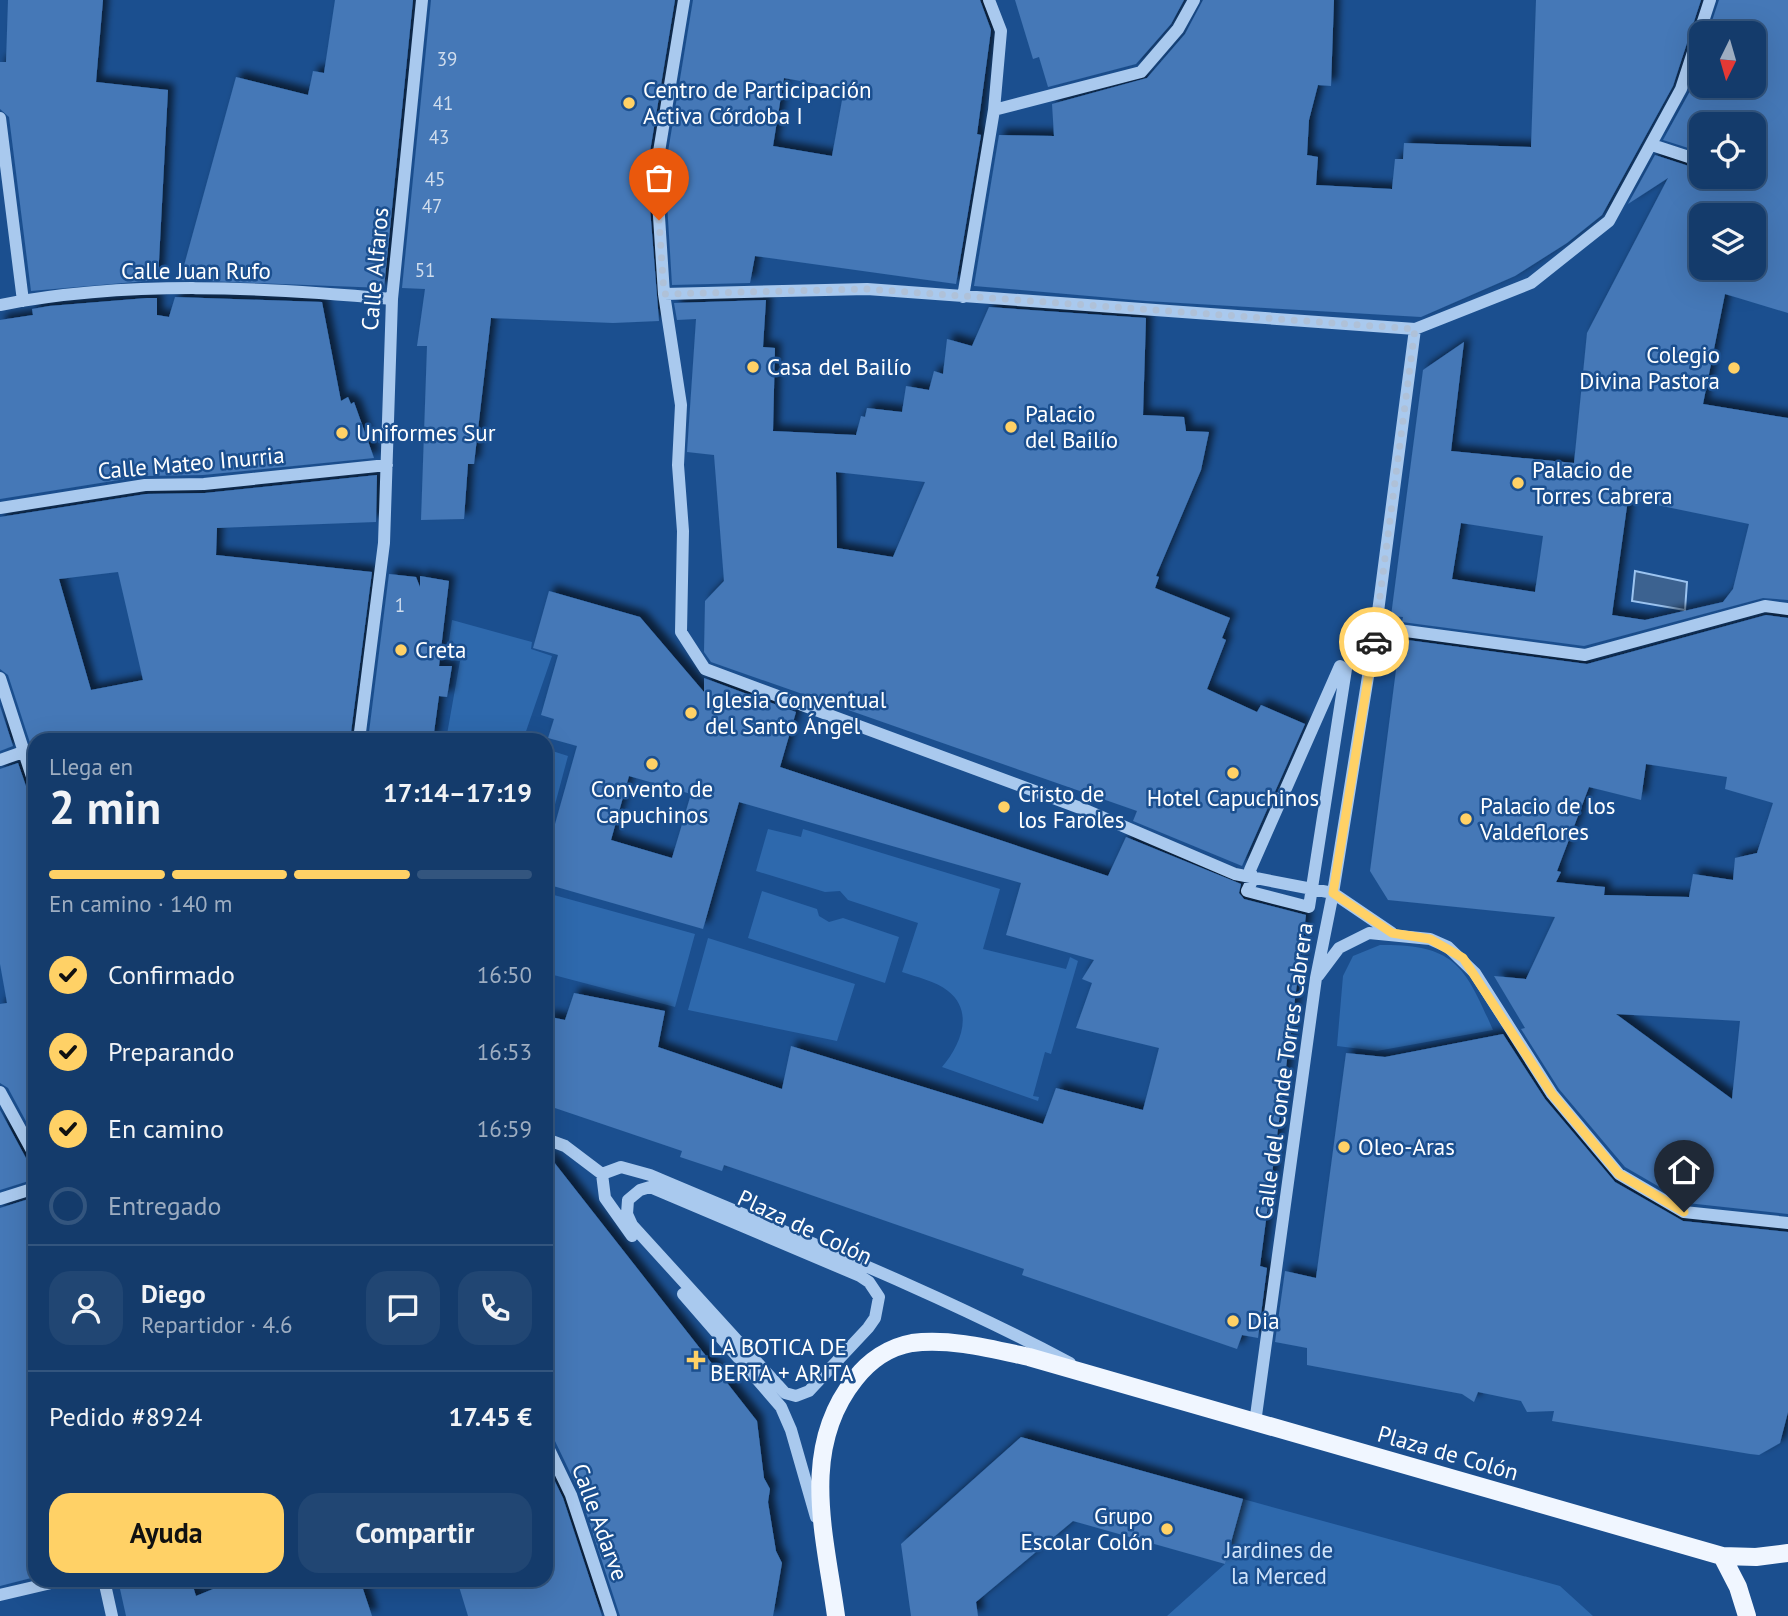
<!DOCTYPE html>
<html lang="es">
<meta charset="utf-8">
<style>
:root{--surface:#143b6b;--page:#214673;--text:#f1f3f6;--muted:#9dadc1;--line:#33557e;--accent:#ffd166}
body{margin:0;font-family:"PT Sans",sans-serif;background:var(--page);color:var(--text);height:100vh;display:flex;flex-direction:column;font-size:26px;white-space:nowrap}
*{box-sizing:border-box;margin:0}
p{font-size:23px;color:var(--muted)}
.icon{flex:none;width:38px;height:38px;fill:none;stroke:currentColor;stroke-width:2;stroke-linecap:round;stroke-linejoin:round}
.map{position:relative;flex:1;overflow:hidden}
.details{position:absolute;left:28px;top:733px;width:525px;height:854px;display:flex;flex-direction:column;background:var(--surface);border-radius:21px;box-shadow:0 7px 28px #0002,0 0 0 2px var(--line)}
.details>*{flex:none}
.needle{width:46px;rotate:185deg}
.tools{position:absolute;left:1689px;top:21px;display:grid;gap:14px}
.tools a{display:grid;place-items:center;width:77px;height:77px;border-radius:14px;background:var(--surface);box-shadow:0 7px 28px #0002,0 0 0 2px var(--line);font-size:35px}
.pin{position:absolute;display:grid;place-items:center;width:60px;height:60px;color:#fff;margin:-72px -30px;border-radius:50% 50% 50% 0;rotate:-45deg;box-shadow:0 0 7px #0007}
.pin .icon{rotate:45deg}
.courier{position:absolute;display:grid;place-items:center;width:70px;height:70px;margin:-35px;border:5px solid #ffd166;border-radius:50%;background:#fff;color:#222;box-shadow:0 2px 9px #0007}
.head em{font-style:normal;font-weight:800}
.head div{display:flex;flex-direction:column-reverse}
.head{display:flex;align-items:center;justify-content:space-between;height:119px;padding:0 21px}
h1{font-size:46px;font-weight:800;line-height:52px}
.bar{display:grid;grid-template-columns:repeat(4,1fr);gap:10px 7px;align-content:center;height:84px;padding:0 21px}
.bar i{height:9px;border-radius:5px;background:var(--line)}
.bar .on{background:var(--accent)}
.bar p{grid-column:span 4}
.line{display:flex;align-items:center;gap:18px;padding:0 21px;border-top:2px solid var(--line)}
.line div{flex:1}
.round{display:grid;place-items:center;flex:none;width:74px;height:74px;border-radius:21px;background:var(--page)}
ol{padding:0 21px;list-style:none}
li{display:flex;align-items:center;gap:21px;height:77px}
li p{margin-inline-start:auto}
li .icon{padding:7px;border-radius:50%;background:var(--accent);color:#111;stroke-width:4}
li:last-child{color:var(--muted)}
li i{width:38px;height:38px;border:4px solid var(--line);border-radius:50%}
.action{display:flex;gap:14px;margin-top:auto;padding:14px 21px}
.action a{flex:1;height:80px;border-radius:21px;background:var(--accent);color:#111;font-size:28px;font-weight:800;line-height:80px;text-align:center}
.action a+a{background:var(--page);color:var(--text)}
.map>svg:first-child{display:block}
</style>
<div class="map">
<svg width="1788" height="1616" viewBox="0 0 1788 1616">
<defs>
<filter id="shadow"><feDropShadow dx="6" dy="-6" stdDeviation="3.5" flood-color="#0009"/></filter>
</defs>
<rect width="100%" height="100%" fill="#1b4f8f"/>
<path fill="#2e69ad" d="M452,620L532,642L531,649L552,656L523,740H446L460,661L446,660Z
M546,749L568,756L546,838Z
M768,829L801,837L803,829L1000,889L983,949L1066,969L1070,957L1078,961L1051,1054L1045,1052L1033,1096L1039,1097L1038,1101L942,1067C960,1046 975,1012 948,991C936,981 916,977 902,972L918,923L848,900L840,891L825,892L756,871Z
M546,885L554,888V895L695,934L675,1007L546,973Z
M762,891L817,909L819,916L829,922L843,918L899,937L885,983L748,938Z
M708,938L855,984L837,1041L688,1010Z
M1380,945C1456,944 1465,967 1493,1030L1377,1051L1337,1046L1343,976L1353,956Z
M1243,1499L1560,1586L1593,1616H1167L1225,1564Z"/>
<path fill="#3c6290" stroke="#9cc4f0" stroke-width="2" d="M1635,571L1687,582L1685,610L1632,601Z"/>
<path fill="#4478b7" fill-rule="evenodd" filter="url(#shadow)" d="M8,0H103L96,82L168,90L158,280L31,291L9,117L0,109V62H6Z
M335,0H413L384,288L180,280L236,77L308,95L313,71L324,73Z
M431,0H675L647,170L659,321L613,323L491,318L474,464H468L464,519L421,520L427,346H417L425,289L402,288Z
M693,0H980L991,30L977,134L981,135L956,284L755,256L750,283L672,285L665,170ZM784,78L844,89L832,156L773,146Z
M1015,0H1184L1171,24L1136,64L1048,87L1039,57L1033,59Z
M1203,0H1334L1331,86L1318,85L1309,120L1307,155L1318,157L1316,185L1392,189L1395,159H1403L1404,143L1531,147L1536,0H1701L1673,86L1602,215L1567,243L1515,276L1421,317L1146,301L974,286L999,135L1054,136L1052,104L1147,78L1185,34Z
M1719,0H1788V313L1725,294L1703,404L1788,418V600L1763,598L1584,646L1402,622L1403,617L1391,616L1423,370L1464,342L1451,451L1574,463L1587,333L1668,178L1628,204L1655,155L1701,170V177H1754V124H1701V152L1663,140L1689,93L1701,56V86H1754V33H1708ZM1701,215H1754V268H1701ZM1628,499L1749,524L1733,589L1723,602L1645,620L1612,615ZM1461,523L1543,536L1535,592L1452,579Z
M175,297L322,302L341,401L348,397L351,404L354,402L374,458L203,475L144,476L0,499V320L33,315L32,309L49,306L147,298H157V315L169,317Z
M766,300L763,347L775,348L773,431L856,435L861,416L865,417L867,408L902,412L906,386L929,390L934,371L943,374L947,339L972,346L989,307L1146,318L1143,415L1184,417L1186,431L1209,432L1201,470L1156,576L1159,577L1155,588L1230,618L1222,638L1226,640L1207,689L1257,712L1261,705L1305,724L1242,866L1133,821L1137,811L711,662L704,652L705,601L724,581L714,455L687,452L696,319L677,320L674,303ZM836,472L925,482L893,557L837,548Z
M377,475L376,522L217,528L216,555L372,572L350,740H35V758L8,675L0,669V517L146,494L205,493ZM118,572L143,680L91,690L59,579Z
M389,574L416,577L420,587V576L449,581L439,666H452L447,697L439,696L433,740H368Z
M549,591L640,617L704,692V678L796,712L780,767L1108,876L1126,837L1241,884L1239,893L1244,899L1306,915L1260,1266L1267,1268L1258,1338L1242,1335L1237,1349L1022,1275L1024,1269L762,1178L724,1165L722,1171L680,1157L682,1151L546,1105V1016L565,1020L574,993L665,1011L658,1047L782,1089L791,1046L1043,1124L1056,1088L1143,1110L1159,1048L1076,1028L1092,983L1082,979L1094,960L1006,935L1021,883L739,802L703,929L546,884V856L577,746L548,738L554,719L541,715L558,655L533,648ZM629,776L691,794L672,858L611,840Z
M1766,615L1788,618V1214L1687,1203L1625,1167L1559,1089L1521,1029L1525,1028L1494,976L1526,979L1555,917L1388,900L1370,871L1400,639L1587,664ZM1646,764L1727,777L1725,789L1773,803L1757,853L1735,858L1733,880L1693,874L1689,897L1604,895L1605,887L1556,882L1561,872L1557,871L1589,787L1641,800ZM1616,1014L1740,1021L1732,1099Z
M0,706L13,746L0,751Z
M18,763L27,789L35,795V1138L8,1088L0,1083V1004L7,1003L0,964V769Z
M1503,1034L1545,1099L1615,1182L1683,1221L1788,1232V1412L1780,1443L1759,1455L1750,1454L1552,1421L1554,1411L1527,1412L1521,1401L1478,1392L1474,1402L1462,1394L1307,1365V1348L1275,1342L1285,1271L1316,1278L1346,1053L1385,1057Z
M0,1110L27,1160L35,1165V1179L0,1190Z
M546,1152L757,1421L764,1478L770,1489L768,1502L776,1551L782,1563L773,1616H620L579,1491L554,1439L546,1434Z
M35,1197V1577L0,1586V1208Z
M1021,1437L1243,1499L1225,1564L1073,1521L976,1602L978,1616H911L901,1544Z
M546,1463L563,1498L602,1616H468L457,1580H546Z
M118,1580H191L196,1596L235,1580H360L372,1616H126Z"/>
<g fill="none" stroke-linecap="round" stroke-linejoin="round">
<path stroke="#a9c9ee" stroke-width="12" d="M684,0L656,170L664,294L681,405L678,465L683,531L681,632L705,669L1083,809L1235,874L1333,893L1392,933
M994,110L1141,72L1178,29L1194,0
M0,118L23,301
M1652,145L1701,161
M664,294L867,289L1415,329L1531,283L1609,221L1681,89L1710,0
M963,297L994,110L1001,31L989,0
M0,305C128,280 263,287 392,299
M0,508L145,485L204,484L387,465
M1376,627L1585,655L1765,606L1788,609
M1340,666L1346,669L1309,907L1247,891L1253,879L1250,870Z
M0,678L35,786
M359,740L384,543L392,299L422,0
M0,760L23,752
M1318,976L1339,948L1369,933L1430,939L1448,947L1475,973L1552,1094L1619,1174L1684,1212L1788,1223
M0,1092L35,1156
M546,1139L565,1146L602,1174L605,1198L632,1236
M602,1174L621,1167L650,1175C791,1235 935,1291 1070,1363
M650,1187L860,1276L869,1282L879,1297L875,1318L868,1328L809,1391L796,1396L785,1393L632,1225L627,1214L628,1200L640,1190Z
M0,1199L35,1188
M683,1294L781,1407L791,1430L816,1517
M1255,1423L1316,978L1333,893L1376,627L1415,329
M546,1443L571,1495L611,1616
M104,1580L112,1616
M0,1595L64,1580"/>
<path stroke="#f0f6ff" stroke-width="18" d="M1722,1556L1738,1587L1747,1616
M836,1616C825,1535 799,1449 855,1379C869,1361 889,1347 912,1343C950,1338 992,1349 1029,1357L1722,1556L1756,1557L1788,1553"/>
</g>
<g fill="none" stroke-linecap="round" stroke-linejoin="round">
<path stroke="#afc1d8" stroke-width="7" stroke-dasharray="0 12.6" d="M659,220L664,294L867,289L1415,329L1374,642"/>
<path stroke="#ffd166" stroke-width="9" d="M1374,642L1333,893L1392,933L1430,939L1463,958L1552,1094L1619,1174L1684,1212"/>
</g>
<g fill="#ffd166" stroke="#1b4f8f" stroke-width="2.5">
<circle cx="629" cy="103" r="7"/>
<circle cx="753" cy="367" r="7"/>
<circle cx="1734" cy="368" r="7"/>
<circle cx="1011" cy="427" r="7"/>
<circle cx="342" cy="433" r="7"/>
<circle cx="1518" cy="483" r="7"/>
<circle cx="401" cy="650" r="7"/>
<circle cx="691" cy="713" r="7"/>
<circle cx="652" cy="764" r="7"/>
<circle cx="1233" cy="773" r="7"/>
<circle cx="1004" cy="807" r="7"/>
<circle cx="1466" cy="819" r="7"/>
<circle cx="1344" cy="1147" r="7"/>
<circle cx="1233" cy="1321" r="7"/>
<path d="M692.5 1349.5h7v7h7v7h-7v7h-7v-7h-7v-7h7z"/>
<circle cx="1167" cy="1529" r="7"/>
</g>
<g text-anchor="middle" stroke-width="5" stroke-linejoin="round" paint-order="stroke">
<g font-size="19" fill="#d0dded">
<text x="447" y="66">39</text>
<text x="443" y="110">41</text>
<text x="439" y="144">43</text>
<text x="435" y="186">45</text>
<text x="432" y="213">47</text>
<text x="425" y="277">51</text>
<text x="400" y="612">1</text>
</g>
<g font-size="23" fill="#fff" stroke="#1b4f8f" text-anchor="start">
<text x="643" y="98">Centro de Participación<tspan x="643" dy="26">Activa Córdoba I</tspan></text>
<text x="1720" y="363" text-anchor="end">Colegio<tspan x="1720" dy="26">Divina Pastora</tspan></text>
<text x="767" y="375">Casa del Bailío</text>
<text x="1025" y="422">Palacio<tspan x="1025" dy="26">del Bailío</tspan></text>
<text x="356" y="441">Uniformes Sur</text>
<text x="1532" y="478">Palacio de<tspan x="1532" dy="26">Torres Cabrera</tspan></text>
<text x="415" y="658">Creta</text>
<text x="705" y="708">Iglesia Conventual<tspan x="705" dy="26">del Santo Ángel</tspan></text>
<text x="652" y="797" text-anchor="middle">Convento de<tspan x="652" dy="26">Capuchinos</tspan></text>
<text x="1018" y="802">Cristo de<tspan x="1018" dy="26">los Faroles</tspan></text>
<text x="1233" y="806" text-anchor="middle">Hotel Capuchinos</text>
<text x="1480" y="814">Palacio de los<tspan x="1480" dy="26">Valdeflores</tspan></text>
<text x="1358" y="1155">Oleo-Aras</text>
<text x="1247" y="1329">Dia</text>
<text x="710" y="1355">LA BOTICA DE<tspan x="710" dy="26">BERTA + ARITA</tspan></text>
<text x="1153" y="1524" text-anchor="end">Grupo<tspan x="1153" dy="26">Escolar Colón</tspan></text>
</g>
<g font-size="23" fill="#fff" stroke="#1b4f8f">
<text transform="translate(375 269) rotate(-85)" y="8">Calle Alfaros</text>
<text x="196" y="279">Calle Juan Rufo</text>
<text transform="translate(191 463) rotate(-5)" y="8">Calle Mateo Inurria</text>
<text transform="translate(1284 1071) rotate(-82)" y="8">Calle del Conde Torres Cabrera</text>
<text transform="translate(805 1227) rotate(25)" y="8">Plaza de Colón</text>
<text transform="translate(1448 1453) rotate(16)" y="8">Plaza de Colón</text>
<text transform="translate(600 1522) rotate(70)" y="8">Calle Adarve</text>
</g>
<g font-size="23" fill="#cfe3fa" stroke="#1b4f8f">
<text x="1279" y="1558">Jardines de<tspan x="1279" dy="26">la Merced</tspan></text>
</g>
</g>
</svg>
<div class="tools">
<a><svg class="needle" viewBox="-14 -14 28 28"><path d="M0-13l5 13h-10z" fill="#e53935"/><path d="M0 13l5-13h-10z" fill="#9dadc1"/></svg></a>
<a><svg class="icon" aria-label="locate" viewBox="0 0 24 24"><circle cx="12" cy="12" r="6"/><path d="M12 2v4M12 18v4M2 12h4M18 12h4"/></svg></a>
<a><svg class="icon" aria-label="layers" viewBox="0 0 24 24"><path d="M12 4l9 5-9 5-9-5zM3 14l9 5 9-5"/></svg></a>
</div>
<div class="pin" style="left:659px;top:220px;background:#ea580c"><svg class="icon" aria-label="bag" viewBox="0 0 24 24"><path d="M5 8h14l-1 12H6zM9 8a3 3 0 0 1 6 0"/></svg></div>
<div class="pin" style="left:1684px;top:1212px;background:#1f2937"><svg class="icon" aria-label="home" viewBox="0 0 24 24"><path d="M3 11l9-7 9 7M6 9v11h12V9"/></svg></div>
<div class="courier" style="left:1374px;top:642px"><svg class="icon" aria-label="car" viewBox="0 0 24 24"><path d="M5 17H2v-5l4-1 3-4h7l3 4 3 1v5h-3M9 17h6M6 11h13"/><circle cx="7" cy="17" r="2"/><circle cx="17" cy="17" r="2"/></svg></div>
<section class="details">
<div class="head"><div><h1>2 min</h1><p>Llega en</p></div><em>17:14–17:19</em></div>
<div class="bar"><i class="on"></i><i class="on"></i><i class="on"></i><i></i><p>En camino · 140 m</p></div>
<ol>
<li><svg class="icon" aria-label="check" viewBox="0 0 24 24"><path d="M5 12l5 5 9-10"/></svg>Confirmado<p>16:50</p></li>
<li><svg class="icon" aria-label="check" viewBox="0 0 24 24"><path d="M5 12l5 5 9-10"/></svg>Preparando<p>16:53</p></li>
<li><svg class="icon" aria-label="check" viewBox="0 0 24 24"><path d="M5 12l5 5 9-10"/></svg>En camino<p>16:59</p></li>
<li><i></i>Entregado</li>
</ol>
<div class="line" style="height:126px"><a class="round"><svg class="icon" aria-label="person" viewBox="0 0 24 24"><circle cx="12" cy="8" r="4"/><path d="M4 21q1-7 8-7t8 7"/></svg></a><div><b>Diego</b><p>Repartidor · 4.6</p></div><a class="round"><svg class="icon" aria-label="chat" viewBox="0 0 24 24"><path d="M4 5h16v11H9l-5 4z"/></svg></a><a class="round"><svg class="icon" aria-label="phone" viewBox="0 0 24 24"><path d="M5 4h4l2 5-3 2q2 4 5 5l2-3 5 2v4C11 20 4 13 5 4z"/></svg></a></div>
<div class="line" style="height:91px"><div>Pedido #8924</div><b>17.45 €</b></div>
<div class="action"><a>Ayuda</a><a>Compartir</a></div>
</section>
</div>
